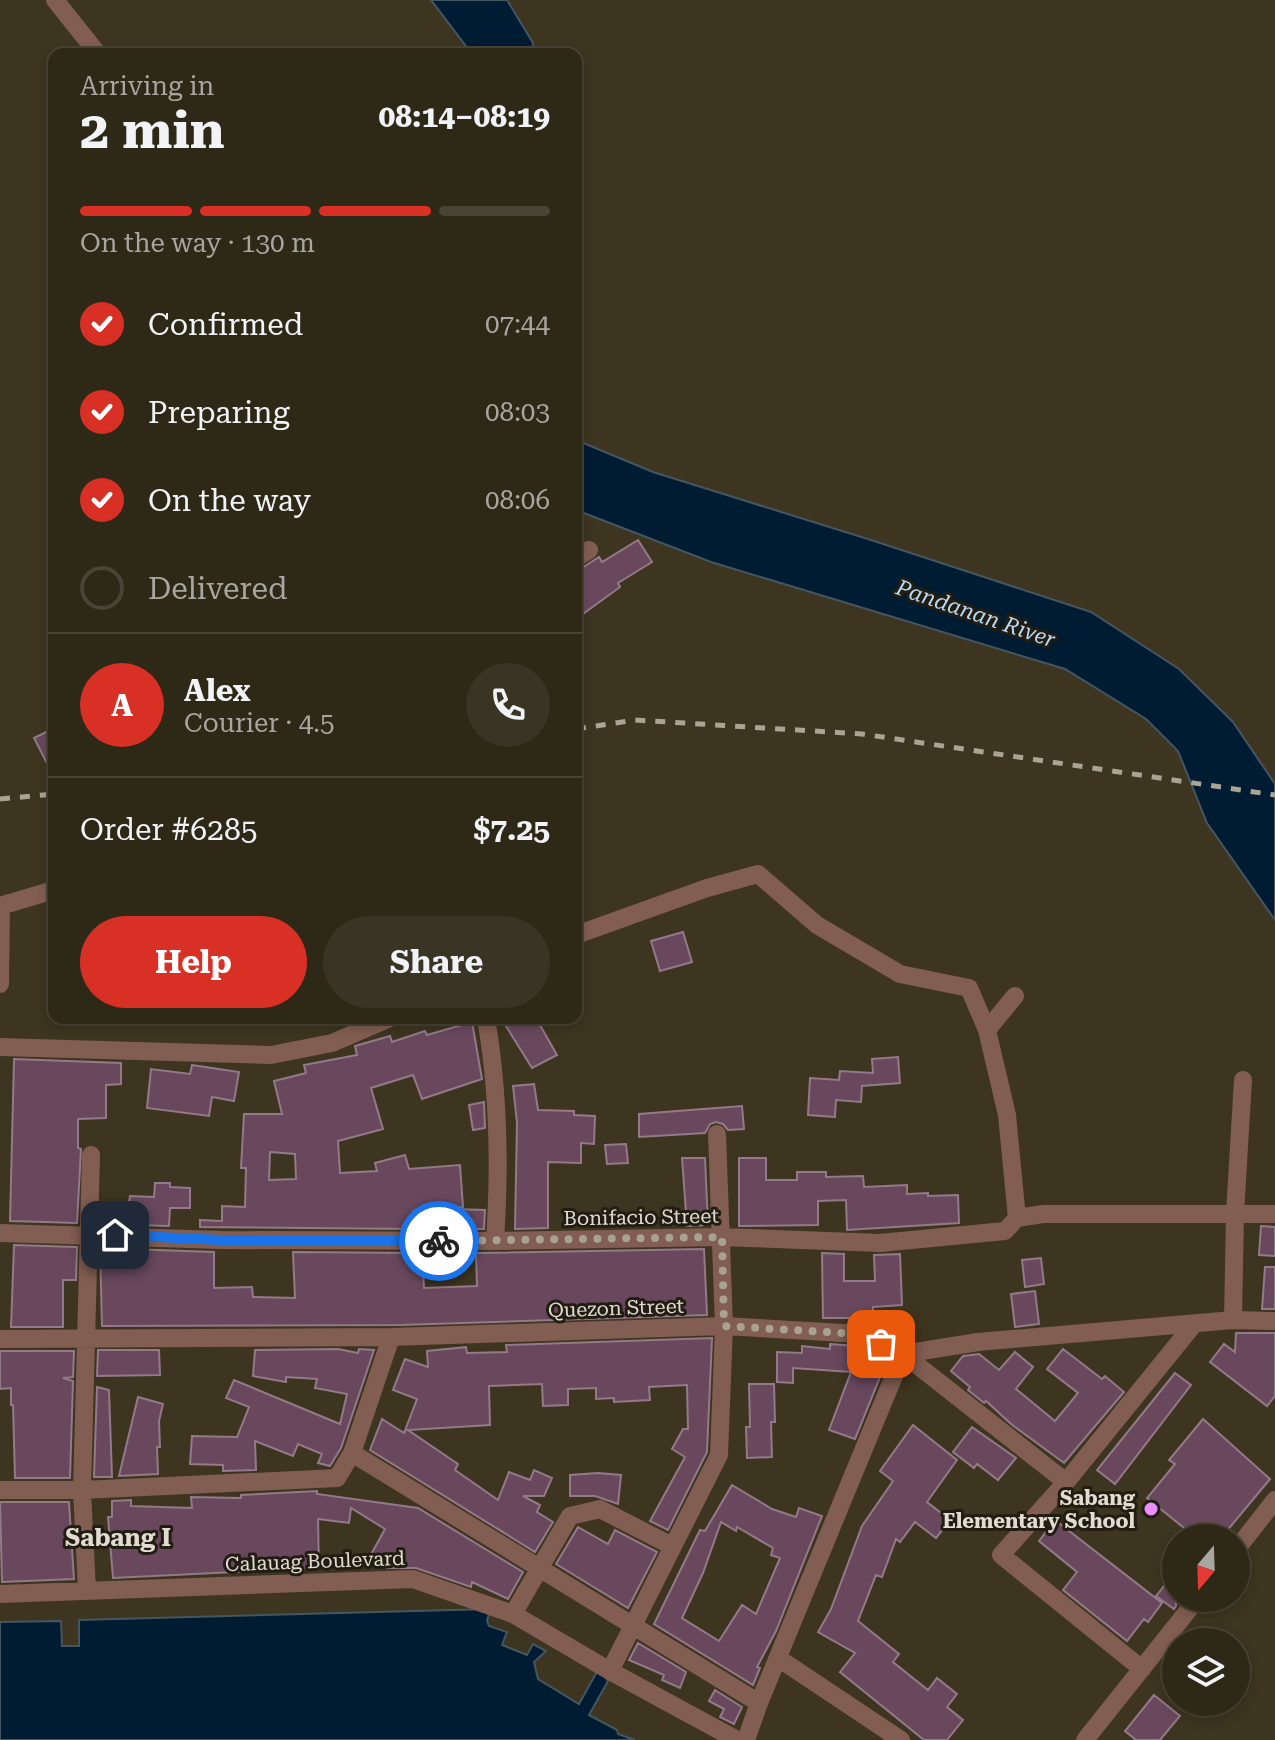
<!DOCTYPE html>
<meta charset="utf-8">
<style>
:root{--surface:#2e2817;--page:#3a3424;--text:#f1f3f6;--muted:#a7a6a1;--line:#494436;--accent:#d93025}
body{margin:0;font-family:"Roboto Serif",serif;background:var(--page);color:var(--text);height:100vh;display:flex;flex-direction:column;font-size:30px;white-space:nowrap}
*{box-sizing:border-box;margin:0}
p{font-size:26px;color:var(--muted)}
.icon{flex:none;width:44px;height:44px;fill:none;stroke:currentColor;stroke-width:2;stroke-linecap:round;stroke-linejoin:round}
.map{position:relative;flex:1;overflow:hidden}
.side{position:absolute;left:48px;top:48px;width:534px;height:976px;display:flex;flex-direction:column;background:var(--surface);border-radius:16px;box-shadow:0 4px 12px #0003,0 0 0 2px var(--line)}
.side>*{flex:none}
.needle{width:52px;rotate:199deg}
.tools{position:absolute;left:1162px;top:1524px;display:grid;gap:16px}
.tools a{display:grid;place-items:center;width:88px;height:88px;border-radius:50%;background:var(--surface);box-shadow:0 4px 12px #0003,0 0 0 2px var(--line);font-size:40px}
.pin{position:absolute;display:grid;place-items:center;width:68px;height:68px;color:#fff;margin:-34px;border-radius:16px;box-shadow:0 4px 12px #0006}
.courier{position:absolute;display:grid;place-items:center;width:80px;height:80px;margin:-40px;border:6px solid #1a73e8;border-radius:50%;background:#fff;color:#222;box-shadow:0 2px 10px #0007}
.headline em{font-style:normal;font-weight:700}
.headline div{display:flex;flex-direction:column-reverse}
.headline{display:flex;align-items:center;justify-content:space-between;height:136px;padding:0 32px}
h1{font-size:52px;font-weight:700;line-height:60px}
.bar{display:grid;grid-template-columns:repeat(4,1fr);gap:12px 8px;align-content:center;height:96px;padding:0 32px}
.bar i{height:10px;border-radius:6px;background:var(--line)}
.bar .active{background:var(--accent)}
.bar p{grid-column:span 4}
.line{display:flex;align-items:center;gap:20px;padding:0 32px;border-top:2px solid var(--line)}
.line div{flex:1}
.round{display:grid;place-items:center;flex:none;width:84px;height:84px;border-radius:42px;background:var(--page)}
ol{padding:0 32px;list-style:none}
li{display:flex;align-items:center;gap:24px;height:88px}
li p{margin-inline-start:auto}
li .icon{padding:8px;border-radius:50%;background:var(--accent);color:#fff;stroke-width:4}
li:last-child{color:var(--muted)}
li i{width:44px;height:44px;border:4px solid var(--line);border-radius:50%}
.action{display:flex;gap:16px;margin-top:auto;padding:16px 32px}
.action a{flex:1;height:92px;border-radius:48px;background:var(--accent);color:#fff;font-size:32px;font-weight:700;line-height:92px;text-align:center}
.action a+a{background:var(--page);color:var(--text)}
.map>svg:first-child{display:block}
</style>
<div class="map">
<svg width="1275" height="1740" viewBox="0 0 1275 1740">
<rect width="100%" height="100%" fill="#3d351f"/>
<path fill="#001c32" stroke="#445661" stroke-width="2" d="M431,0H507L533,43L532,54H472Z
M576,440L653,472L871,540L1091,612L1179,669L1233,722L1275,784V920L1207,823L1178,751L1146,719L1065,669L711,562L576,510Z
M490,1609L487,1621L489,1626L507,1632L502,1645L527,1655L533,1644L546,1651L534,1662L538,1679L579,1704L599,1668L608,1681L589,1715L617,1730L618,1734L635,1740H0V1622L61,1621L62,1646H79V1620Z"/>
<path fill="#69485e" stroke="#927a89" stroke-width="2" fill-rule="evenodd" d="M638,540L652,562L618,583L620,587L576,619V572L599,557L602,562Z
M46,732L49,737L54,735V777L34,738Z
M683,932L692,962L660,971L651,941Z
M501,1018H536L557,1055L532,1068Z
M472,1022L482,1079L422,1099L413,1075L371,1088L383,1129L338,1141L340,1173L377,1171L375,1163L405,1155L409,1169L460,1165L463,1207L413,1211L414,1229L200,1227V1220L222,1221V1206L245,1207L246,1168H241L244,1114H282L274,1081L306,1073L304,1065L357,1055L355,1046L390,1036L392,1042L425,1031L427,1035ZM270,1152L295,1154L296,1179L269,1180Z
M898,1057L900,1083L862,1086L861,1102L836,1100L835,1117L808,1115L810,1078L839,1080L840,1071L873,1073L872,1059Z
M14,1059L121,1063V1084L106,1085V1118L78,1119V1148L81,1149L77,1223L10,1221Z
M192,1065L239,1072L234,1101L212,1097L209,1116L147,1108L151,1069L190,1074Z
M534,1084L538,1110L574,1111V1115L595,1116L594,1144L581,1143V1163L548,1162V1228L515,1229L517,1123L513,1086Z
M484,1102L485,1128L473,1130L469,1105Z
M742,1106L744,1129L728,1130L723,1124L716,1122L710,1124L705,1133L639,1137V1114Z
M626,1144L628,1163L607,1164L605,1145Z
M682,1158H705L708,1225L687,1226Z
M739,1158H766V1180H797V1172H826V1177L863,1176L864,1187L907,1185V1194L928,1193V1196L958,1195L959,1223L847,1230L846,1200L818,1201V1225L739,1226Z
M155,1183H170V1187L190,1188V1208H170L169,1226L101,1224L102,1202H129L130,1196L154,1197Z
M454,1209L485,1210L484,1229H454Z
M1261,1226L1275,1227V1256L1259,1255Z
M14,1245L77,1247L76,1280H63V1327H11Z
M100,1248L214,1252V1288L252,1287L253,1297L295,1298L293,1252L422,1253L424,1288L477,1286L476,1253L704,1249L707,1315L401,1325L102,1326Z
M822,1253L844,1254V1281H875L874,1255L900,1254L902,1305L873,1307V1318H823Z
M1041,1258L1044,1284L1025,1287L1022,1260Z
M1265,1267H1275V1309H1262Z
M1035,1291L1039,1324L1015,1327L1011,1294Z
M1236,1333H1275V1396L1267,1406L1210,1362L1224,1344L1235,1352Z
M712,1338L707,1452L668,1530L650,1521L685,1457L672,1449L683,1429H688L687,1385L649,1387L650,1400L614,1402V1398L596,1399V1388L568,1389V1405L543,1406L542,1384L489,1386L490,1425L408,1430L458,1464L455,1470L498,1500L509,1472L530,1480L534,1470L552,1478L544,1496H523L540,1505L537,1512L553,1522L535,1552L370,1450L382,1419L404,1433L417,1399L393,1390L405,1359L428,1367L427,1351L466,1347L467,1353L507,1352L506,1345Z
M830,1344L857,1346L887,1360L855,1439L829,1430L851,1372L793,1368V1383L777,1382V1352L802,1353V1346L830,1349Z
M338,1349L358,1353L359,1349L374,1350L341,1448L330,1466L318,1463L322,1454L298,1444L293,1456L255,1441L256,1470L223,1471V1465L190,1464L192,1436L237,1437L249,1407L226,1398L234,1380L340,1424L347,1394L315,1388L317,1379L286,1377V1382L253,1376L255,1350Z
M1063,1349L1102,1379L1105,1376L1124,1392L1064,1463L1011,1424L986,1401L984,1403L968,1390L970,1387L951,1371L963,1356L979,1354L999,1370L1015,1352L1033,1367L1016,1389L1055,1421L1078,1393L1047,1369Z
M98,1350H159L160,1375L97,1376Z
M0,1351H74L73,1377L63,1378L73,1381L70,1478H15L13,1405H11V1388L0,1389Z
M1175,1373L1191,1385L1115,1484L1097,1470Z
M749,1384H774L775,1422H771L772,1457L747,1458L746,1427H750Z
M97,1387L109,1390L112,1477H94Z
M138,1397L163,1404L159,1421L160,1447H157L158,1474L119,1476Z
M1203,1419L1270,1479L1221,1538H1184L1189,1532L1147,1498L1175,1464L1169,1460Z
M913,1425L957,1460L927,1502L950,1520L936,1538L915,1522L900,1542L896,1539L882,1577L876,1575L858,1621L899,1654L893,1662L928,1690L937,1678L957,1694L947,1707L963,1720L947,1740H924L840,1672L855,1653L818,1632L831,1609L862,1526L893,1481L880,1471Z
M972,1427L1016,1458L998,1480L977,1464L974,1468L953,1452Z
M598,1473L621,1475L618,1504L595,1496H570V1475Z
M732,1485L772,1509L796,1517L799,1508L822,1516L776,1631L757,1667L760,1668L753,1685L654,1624L700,1530L705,1531ZM721,1522L736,1531L737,1527L773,1548L771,1555L780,1558L756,1614L742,1605L719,1641L682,1618L703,1573Z
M317,1491V1494L418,1508L523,1572L508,1599L472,1582L471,1587L416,1568H387L369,1558L385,1529L351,1508L349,1523L318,1519L319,1568L113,1578L108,1517H112V1501L131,1500V1506L192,1508L191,1497L241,1498V1495Z
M0,1502H69L74,1579L2,1582Z
M1055,1520L1162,1603L1148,1622L1144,1619L1127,1641L1063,1590L1077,1572L1039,1541Z
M578,1527L608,1544L615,1530L657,1552L628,1608L556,1564Z
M1176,1571V1606L1174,1609L1156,1596Z
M638,1643L686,1672L680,1688L662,1680L664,1675L629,1660Z
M715,1690L742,1707L734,1724L720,1717L724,1709L709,1701Z
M1154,1695L1180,1716L1160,1740H1136L1125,1731Z"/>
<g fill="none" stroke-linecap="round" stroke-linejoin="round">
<path stroke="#825d51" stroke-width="18" d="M55,0L98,54
M576,558L589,550
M0,906L54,890
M576,935L707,888L758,874L817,925L900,974L969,988L987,1030L1007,1115L1017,1218
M0,984L1,906
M486,1018C499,1093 500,1166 495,1241
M987,1030L1015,996
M0,1047L271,1055L332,1043L390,1018
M0,1233L221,1240L495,1241L722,1237L880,1243L1005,1231L1017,1218L1043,1214H1275
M1233,1320L1235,1213L1243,1080
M391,1337L352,1453L759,1703
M0,1339L391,1337L724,1326L860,1334L903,1354L978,1342L1233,1320L1275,1321
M0,1490H82L337,1478L352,1453
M1236,1550L1275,1500
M87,1591L82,1490L91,1155
M0,1594L413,1579L513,1614L610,1671L737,1740
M513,1614L570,1516L600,1509L672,1546
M778,1658L901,1740
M1142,1669L1001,1555L1066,1482L1194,1324
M610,1671L719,1455L724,1326L717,1134
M746,1740L759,1703L903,1354L1066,1482
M1085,1740L1198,1598"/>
<path stroke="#aaa494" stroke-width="5" stroke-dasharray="10 10" stroke-linecap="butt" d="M576,729L635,720L862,734L1275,795
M0,799L54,794"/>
</g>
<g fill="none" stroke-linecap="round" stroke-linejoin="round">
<path stroke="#a8a291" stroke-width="8" stroke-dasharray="0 14.4" d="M439,1241L722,1237L724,1326L860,1334L881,1344"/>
<path stroke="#1a73e8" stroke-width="10" d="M115,1235L221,1240L439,1241"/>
</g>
<circle fill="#ea8dfd" stroke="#211d13" stroke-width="3" cx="1151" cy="1509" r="8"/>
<g text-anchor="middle" stroke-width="6" stroke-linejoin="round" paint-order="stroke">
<g font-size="20" fill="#e1dccf" stroke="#211d13">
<text transform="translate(641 1217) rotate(-1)" y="7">Bonifacio Street</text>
<text transform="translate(616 1308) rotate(-2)" y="7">Quezon Street</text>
<text transform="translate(315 1561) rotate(-2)" y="7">Calauag Boulevard</text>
</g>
<g font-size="20" font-weight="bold" fill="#e1dccf" stroke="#211d13" text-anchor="end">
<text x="1135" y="1505">Sabang<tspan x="1135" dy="23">Elementary School</tspan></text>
</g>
<g font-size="22" font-style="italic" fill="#b9daf6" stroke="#211d13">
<text transform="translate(976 613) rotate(19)" y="8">Pandanan River</text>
</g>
<g font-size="24" font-weight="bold" fill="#e1dccf" stroke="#211d13">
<text x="118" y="1546">Sabang I</text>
</g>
</g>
</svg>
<div class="tools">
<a><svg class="needle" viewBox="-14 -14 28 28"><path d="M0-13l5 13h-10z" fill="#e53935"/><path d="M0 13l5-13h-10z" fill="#a7a6a1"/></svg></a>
<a><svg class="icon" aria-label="layers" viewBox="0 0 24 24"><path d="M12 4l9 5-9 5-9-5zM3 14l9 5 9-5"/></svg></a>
</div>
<div class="pin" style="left:881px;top:1344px;background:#ea580c"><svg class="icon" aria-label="bag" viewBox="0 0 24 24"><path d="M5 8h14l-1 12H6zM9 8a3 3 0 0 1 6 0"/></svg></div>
<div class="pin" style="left:115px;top:1235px;background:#1f2937"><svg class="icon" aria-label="home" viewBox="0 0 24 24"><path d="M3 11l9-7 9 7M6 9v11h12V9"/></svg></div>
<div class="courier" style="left:439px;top:1241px"><svg class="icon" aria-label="bike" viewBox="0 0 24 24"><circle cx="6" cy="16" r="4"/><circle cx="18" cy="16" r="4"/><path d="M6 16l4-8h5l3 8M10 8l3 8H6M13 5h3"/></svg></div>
<section class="side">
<div class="headline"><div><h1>2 min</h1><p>Arriving in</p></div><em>08:14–08:19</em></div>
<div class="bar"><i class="active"></i><i class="active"></i><i class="active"></i><i></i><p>On the way · 130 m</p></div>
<ol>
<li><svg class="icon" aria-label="check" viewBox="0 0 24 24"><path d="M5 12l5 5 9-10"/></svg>Confirmed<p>07:44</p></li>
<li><svg class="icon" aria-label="check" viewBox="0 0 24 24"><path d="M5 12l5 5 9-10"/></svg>Preparing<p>08:03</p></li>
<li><svg class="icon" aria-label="check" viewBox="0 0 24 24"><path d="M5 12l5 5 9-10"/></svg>On the way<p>08:06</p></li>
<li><i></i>Delivered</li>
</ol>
<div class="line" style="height:144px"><b class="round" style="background:var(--accent);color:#fff">A</b><div><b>Alex</b><p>Courier · 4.5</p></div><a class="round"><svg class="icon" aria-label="phone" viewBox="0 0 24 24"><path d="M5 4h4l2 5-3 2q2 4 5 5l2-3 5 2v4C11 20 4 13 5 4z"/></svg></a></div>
<div class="line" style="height:104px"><div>Order #6285</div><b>$7.25</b></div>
<div class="action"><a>Help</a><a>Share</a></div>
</section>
</div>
